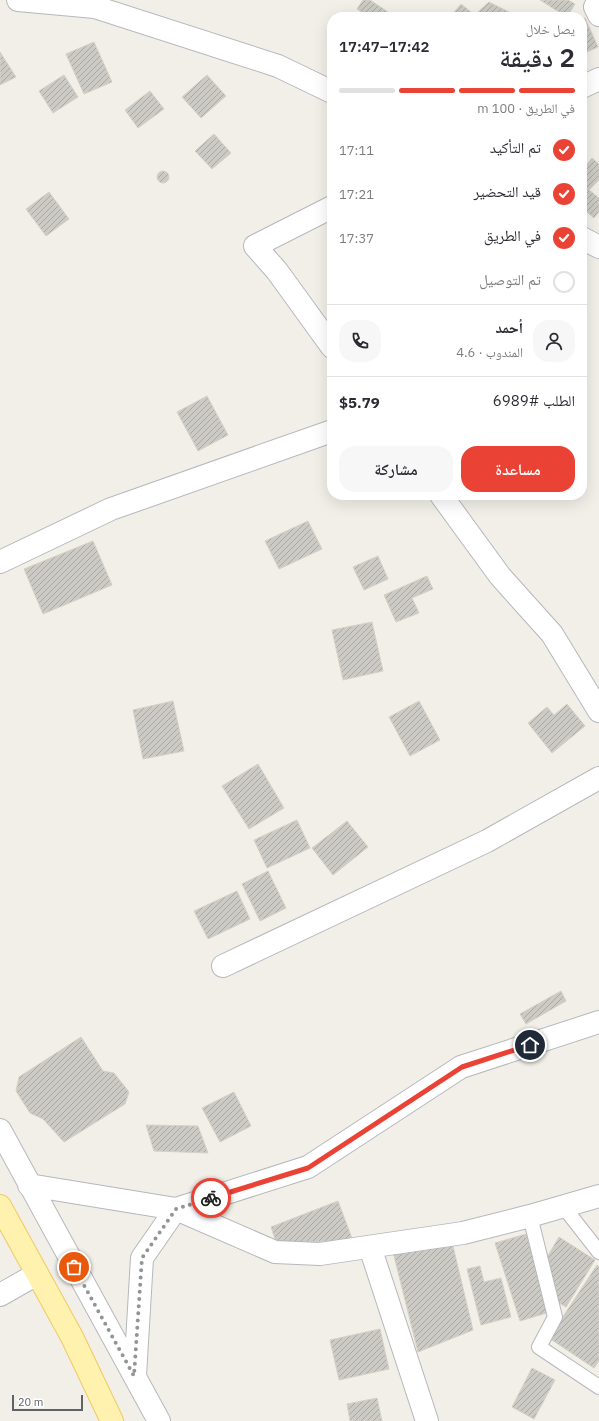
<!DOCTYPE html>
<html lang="ar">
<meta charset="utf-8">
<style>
:root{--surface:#fff;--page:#f7f7f7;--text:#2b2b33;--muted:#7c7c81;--line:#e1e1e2;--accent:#ea4335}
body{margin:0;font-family:"IBM Plex Sans","Noto Naskh Arabic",sans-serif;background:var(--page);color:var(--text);direction:rtl;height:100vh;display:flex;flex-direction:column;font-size:15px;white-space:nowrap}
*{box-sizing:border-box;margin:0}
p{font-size:13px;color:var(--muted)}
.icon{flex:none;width:22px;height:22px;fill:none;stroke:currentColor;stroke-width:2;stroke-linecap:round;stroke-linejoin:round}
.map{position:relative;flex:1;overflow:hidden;direction:ltr}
.drawer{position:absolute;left:327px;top:12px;width:260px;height:488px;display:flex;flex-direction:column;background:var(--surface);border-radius:16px;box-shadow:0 4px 16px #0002;direction:rtl}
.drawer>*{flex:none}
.scale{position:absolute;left:12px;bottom:10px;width:71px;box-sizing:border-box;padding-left:4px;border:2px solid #5f6368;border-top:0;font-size:11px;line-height:14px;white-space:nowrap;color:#5f6368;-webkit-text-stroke:3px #fff;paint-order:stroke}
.pin{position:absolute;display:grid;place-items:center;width:34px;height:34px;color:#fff;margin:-17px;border:2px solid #fff;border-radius:50%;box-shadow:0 1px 4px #0007}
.courier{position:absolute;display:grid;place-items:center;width:40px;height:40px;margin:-20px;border:3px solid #ea4335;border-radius:50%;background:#fff;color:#222;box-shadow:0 1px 5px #0007}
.overview em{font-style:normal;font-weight:600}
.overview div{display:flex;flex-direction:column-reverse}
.overview{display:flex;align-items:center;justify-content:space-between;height:68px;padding:0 12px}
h1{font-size:26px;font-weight:600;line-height:30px}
.bar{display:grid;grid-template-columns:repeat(4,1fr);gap:6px 4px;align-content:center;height:48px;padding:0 12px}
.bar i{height:5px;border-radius:3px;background:var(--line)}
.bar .current{background:var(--accent)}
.bar p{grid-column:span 4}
.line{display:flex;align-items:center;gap:10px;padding:0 12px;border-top:1px solid var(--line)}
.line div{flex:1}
.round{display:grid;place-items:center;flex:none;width:42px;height:42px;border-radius:16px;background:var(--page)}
ol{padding:0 12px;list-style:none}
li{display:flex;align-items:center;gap:12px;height:44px}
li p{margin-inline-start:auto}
li .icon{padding:4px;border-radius:50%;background:var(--accent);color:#fff;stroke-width:4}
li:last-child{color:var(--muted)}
li i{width:22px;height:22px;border:2px solid var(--line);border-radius:50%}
.cta{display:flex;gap:8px;margin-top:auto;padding:8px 12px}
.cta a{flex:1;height:46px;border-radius:16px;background:var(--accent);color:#fff;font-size:16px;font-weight:600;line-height:46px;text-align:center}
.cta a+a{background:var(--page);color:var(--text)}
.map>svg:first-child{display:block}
</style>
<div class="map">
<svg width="599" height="1421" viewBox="0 0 599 1421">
<defs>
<pattern id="building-hatch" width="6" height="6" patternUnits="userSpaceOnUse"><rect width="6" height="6" fill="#cccac5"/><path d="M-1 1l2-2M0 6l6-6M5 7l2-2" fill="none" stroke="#a9a8a4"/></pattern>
</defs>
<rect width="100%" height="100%" fill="#f1efe8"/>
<path fill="url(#building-hatch)" stroke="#d6d1c6" d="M363,0H370L388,12L385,17H365L366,15L357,9Z
M540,0H568L575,4L567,17Z
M489,2L515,15L514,17H484L478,12Z
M461,4L477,17H450Z
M585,18L598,47L582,54V19Z
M94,42L112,82L84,94L66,54Z
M0,52L16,77L0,85Z
M64,75L78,97L53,113L39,91Z
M207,75L226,96L201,118L182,97Z
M150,91L164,109L138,128L125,110Z
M214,134L231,153L212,169L195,151Z
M592,158L599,164V180L589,190L599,198V212L594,218L582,208V170Z
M157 177a6 6 0 1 1 12 0a6 6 0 1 1-12 0Z
M49,192L69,219L46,236L26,209Z
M207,396L228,435L198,451L177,412Z
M308,521L322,549L279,569L265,541Z
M93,541L112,585L43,614L24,569Z
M378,556L388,579L364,590L353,567Z
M427,576L433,589L412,598L419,613L396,622L384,595Z
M372,622L383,671L343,680L332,630Z
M173,701L184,751L143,759L133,710Z
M419,701L440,740L410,756L389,717Z
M567,704L585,726L552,753L528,723L547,707L554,715Z
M258,764L284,808L249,829L222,786Z
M297,820L310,848L267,868L254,840Z
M347,821L368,847L333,875L312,848Z
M268,871L286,908L260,921L242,884Z
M237,891L250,919L208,939L194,911Z
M561,991L566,1001L526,1024L520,1014Z
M81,1037L103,1071L114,1073L129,1092L125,1104L64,1142L43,1119L30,1113L16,1091L19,1077Z
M234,1092L251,1126L220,1142L202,1108Z
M146,1125L198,1126L208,1153L154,1151Z
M338,1201L353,1241L276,1242L271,1227Z
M526,1234L550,1312L520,1321L495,1243Z
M559,1237L595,1260L566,1307L554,1300L546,1259Z
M453,1246L473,1330L418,1352L393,1252Z
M597,1265L599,1267V1361L594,1368L549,1338Z
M480,1266L484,1282L501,1278L511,1317L481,1325L467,1269Z
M380,1329L389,1369L339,1380L330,1340Z
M532,1368L555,1380L534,1419L512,1407Z
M377,1398L382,1421H350L347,1404Z"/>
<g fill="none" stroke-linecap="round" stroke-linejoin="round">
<defs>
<path id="service" d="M563,1206L599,1252
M530,1216L555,1317L539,1347L599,1387"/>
<path id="minor" d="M599,0L595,7L599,15
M582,87L599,79
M332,207L255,246L277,271L332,347
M441,495L500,576L552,634L599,711
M0,562L111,509L332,431
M223,966L487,841L599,778
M0,1130L159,1421
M29,1185L176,1209L308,1167L461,1067L599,1022
M370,1247L427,1421
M0,1295L37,1274
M135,1376L142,1258L176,1209L275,1252L320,1254L463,1233L530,1216L599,1196"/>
<path id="tertiary" d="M18,0L95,7L278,66L332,92
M582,238L599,247"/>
<path id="primary" d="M0,1206L72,1337L112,1421"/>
</defs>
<use href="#service" stroke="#b5b8bc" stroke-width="16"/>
<use href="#minor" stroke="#b5b8bc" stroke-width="24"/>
<use href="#tertiary" stroke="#b5b8bc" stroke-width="24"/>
<use href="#primary" stroke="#f2c960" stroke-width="24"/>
<use href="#service" stroke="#fff" stroke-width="14"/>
<use href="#minor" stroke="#fff" stroke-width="22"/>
<use href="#tertiary" stroke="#fff" stroke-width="22"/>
<use href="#primary" stroke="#fff2af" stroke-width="22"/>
</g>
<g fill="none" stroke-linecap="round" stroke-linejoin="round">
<path stroke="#929495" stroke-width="4" stroke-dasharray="0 7.2" d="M74,1267L134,1376L142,1258L176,1209L211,1198"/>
<path stroke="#ea4335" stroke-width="5" d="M211,1198L308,1168L462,1067L530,1045"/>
</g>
</svg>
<div class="scale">20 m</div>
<div class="pin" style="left:74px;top:1267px;background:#ea580c"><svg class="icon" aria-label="bag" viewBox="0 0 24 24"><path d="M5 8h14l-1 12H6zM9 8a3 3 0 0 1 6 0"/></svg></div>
<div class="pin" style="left:530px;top:1045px;background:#1f2937"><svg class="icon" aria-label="home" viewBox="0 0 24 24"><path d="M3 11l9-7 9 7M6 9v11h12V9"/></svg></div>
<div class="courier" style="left:211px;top:1198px"><svg class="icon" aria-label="bike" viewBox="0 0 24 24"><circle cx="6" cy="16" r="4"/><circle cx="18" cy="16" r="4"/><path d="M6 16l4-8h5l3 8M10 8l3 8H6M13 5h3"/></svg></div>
<section class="drawer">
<div class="overview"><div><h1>2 دقيقة</h1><p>يصل خلال</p></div><em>17:42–17:47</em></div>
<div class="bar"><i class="current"></i><i class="current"></i><i class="current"></i><i></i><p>في الطريق · 100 m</p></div>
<ol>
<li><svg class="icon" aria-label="check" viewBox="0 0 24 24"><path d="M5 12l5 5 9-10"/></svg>تم التأكيد<p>17:11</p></li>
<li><svg class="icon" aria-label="check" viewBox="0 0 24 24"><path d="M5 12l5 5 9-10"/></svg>قيد التحضير<p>17:21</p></li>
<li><svg class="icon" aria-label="check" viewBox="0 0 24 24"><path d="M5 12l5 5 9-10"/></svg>في الطريق<p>17:37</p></li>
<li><i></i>تم التوصيل</li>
</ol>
<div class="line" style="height:72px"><a class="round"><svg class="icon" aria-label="person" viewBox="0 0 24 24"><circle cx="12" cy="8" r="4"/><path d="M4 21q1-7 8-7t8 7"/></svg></a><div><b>أحمد</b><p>المندوب · 4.6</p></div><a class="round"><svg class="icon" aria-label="phone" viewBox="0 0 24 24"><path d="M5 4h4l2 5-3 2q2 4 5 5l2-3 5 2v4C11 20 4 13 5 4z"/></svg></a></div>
<div class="line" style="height:52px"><div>الطلب #6989</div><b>$5.79</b></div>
<div class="cta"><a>مساعدة</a><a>مشاركة</a></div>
</section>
</div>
